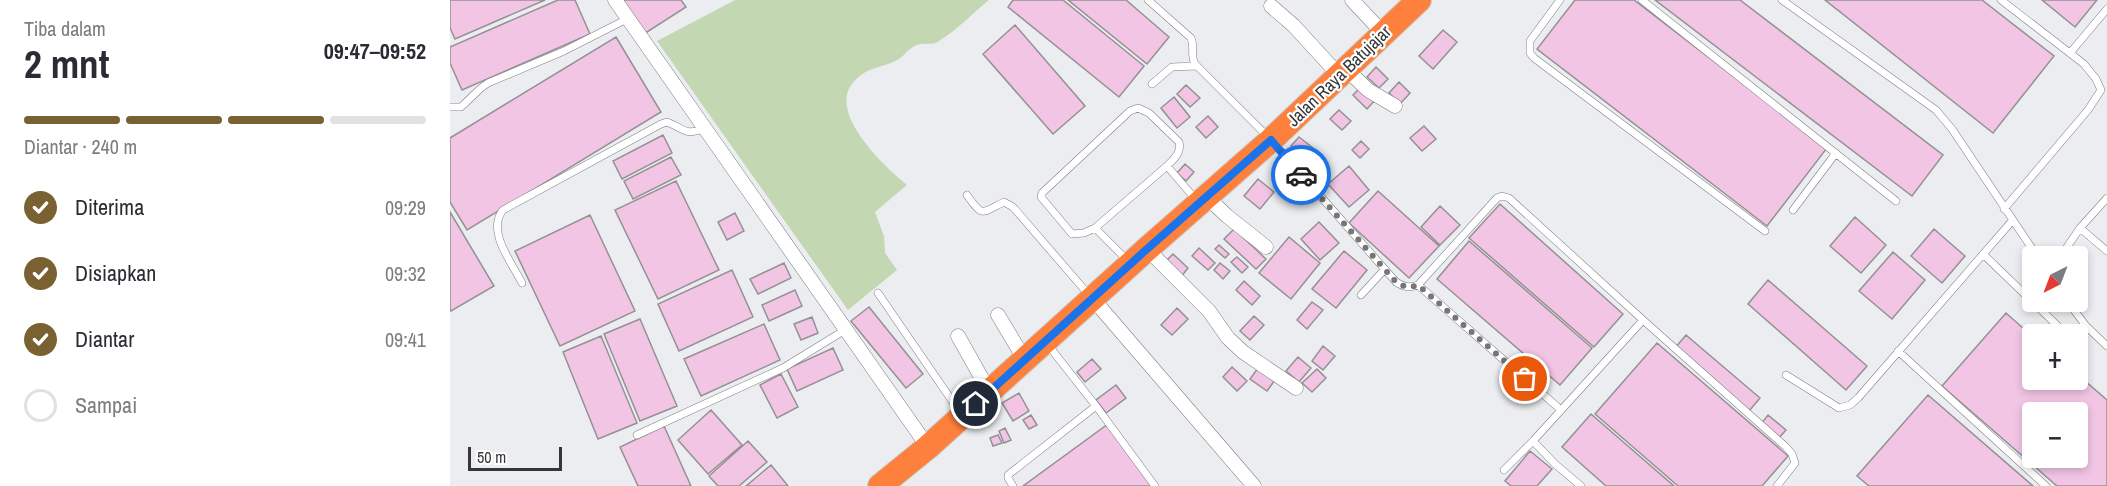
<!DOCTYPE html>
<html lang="id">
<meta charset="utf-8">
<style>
:root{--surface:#fff;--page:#f7f7f7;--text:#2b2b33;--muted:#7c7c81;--line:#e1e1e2;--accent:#7a6132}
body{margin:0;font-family:"Archivo Narrow",sans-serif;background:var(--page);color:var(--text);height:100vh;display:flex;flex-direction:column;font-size:22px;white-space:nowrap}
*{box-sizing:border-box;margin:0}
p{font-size:20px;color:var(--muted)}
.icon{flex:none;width:33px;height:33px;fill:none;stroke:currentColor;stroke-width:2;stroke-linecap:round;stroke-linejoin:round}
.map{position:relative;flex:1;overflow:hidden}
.drawer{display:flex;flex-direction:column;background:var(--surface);width:450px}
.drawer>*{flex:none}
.needle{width:39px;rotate:222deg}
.tools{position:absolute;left:1572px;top:246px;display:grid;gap:12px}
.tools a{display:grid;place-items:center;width:66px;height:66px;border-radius:6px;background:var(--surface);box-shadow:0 3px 9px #0003;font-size:30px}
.scale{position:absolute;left:18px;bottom:15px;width:94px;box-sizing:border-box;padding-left:6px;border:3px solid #363637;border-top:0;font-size:16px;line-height:21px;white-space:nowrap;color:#363637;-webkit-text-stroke:4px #fff;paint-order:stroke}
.pin{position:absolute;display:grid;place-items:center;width:51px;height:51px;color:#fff;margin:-26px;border:3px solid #fff;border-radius:50%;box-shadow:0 2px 6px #0007}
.courier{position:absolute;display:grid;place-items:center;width:60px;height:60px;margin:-30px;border:4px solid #1a73e8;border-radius:50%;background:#fff;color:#222;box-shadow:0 2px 8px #0007}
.summary em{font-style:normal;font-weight:700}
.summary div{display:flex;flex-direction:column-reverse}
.summary{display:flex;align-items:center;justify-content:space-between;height:102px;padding:0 24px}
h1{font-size:39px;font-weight:700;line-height:45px}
.bar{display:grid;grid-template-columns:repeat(4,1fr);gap:9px 6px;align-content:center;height:72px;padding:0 24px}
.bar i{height:8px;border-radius:4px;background:var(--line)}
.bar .on{background:var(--accent)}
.bar p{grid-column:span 4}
ol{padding:0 24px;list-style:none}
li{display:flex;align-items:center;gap:18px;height:66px}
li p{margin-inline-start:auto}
li .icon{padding:6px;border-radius:50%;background:var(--accent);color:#fff;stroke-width:4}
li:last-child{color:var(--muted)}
li i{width:33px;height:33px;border:3px solid var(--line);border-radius:50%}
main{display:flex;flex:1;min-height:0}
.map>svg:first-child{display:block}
</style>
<main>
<section class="drawer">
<div class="summary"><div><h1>2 mnt</h1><p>Tiba dalam</p></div><em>09:47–09:52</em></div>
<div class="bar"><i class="on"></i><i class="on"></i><i class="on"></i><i></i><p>Diantar · 240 m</p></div>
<ol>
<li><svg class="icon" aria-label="check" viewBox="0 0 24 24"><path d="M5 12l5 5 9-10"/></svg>Diterima<p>09:29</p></li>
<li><svg class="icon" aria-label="check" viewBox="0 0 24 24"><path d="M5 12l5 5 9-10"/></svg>Disiapkan<p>09:32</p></li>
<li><svg class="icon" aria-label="check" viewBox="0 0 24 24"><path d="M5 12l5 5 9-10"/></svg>Diantar<p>09:41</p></li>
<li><i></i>Sampai</li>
</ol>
</section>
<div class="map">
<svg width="1657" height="486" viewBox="0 0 1657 486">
<rect width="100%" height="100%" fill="#ecedf0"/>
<path fill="#c2d7b2" d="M285,0H539C523,13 507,30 489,41C483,46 474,42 467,45C460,47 455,55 449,59C432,69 417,65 402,84C378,114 436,168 457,185L425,212L434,236L435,253L447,270L398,310L207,41Z"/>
<path fill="#f2c5e5" stroke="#949193" stroke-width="1.5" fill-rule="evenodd" d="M0,0H95L5,39L0,28Z
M108,0H125L140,34L12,90L0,63V47Z
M172,0H231L236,7L194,34Z
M563,0H613L694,66L669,97L558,7Z
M618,0H676L719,37L697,64Z
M1125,0H1184L1377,148L1317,226L1087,49Z
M1205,0H1290L1493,155L1462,196Z
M1375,0H1532L1604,56L1543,133Z
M1592,0H1647L1625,27Z
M565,25L635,106L603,134L533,54Z
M993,30L1007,42L983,69L969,56Z
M166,37L211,112L17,230L0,202V138Z
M926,67L938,79L929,88L917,77Z
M949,82L960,93L950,104L939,93Z
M736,85L750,98L740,107L727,94Z
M913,85L927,98L917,109L903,95Z
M724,97L740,117L727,128L711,108Z
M889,110L901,121L892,130L880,119Z
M758,116L768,127L756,138L746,127Z
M974,126L986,139L972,151L960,138Z
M213,135L222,153L172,179L163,161Z
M849,137L872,155L864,165L841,146Z
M911,141L919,149L910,158L902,150Z
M221,157L231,175L183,199L174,181Z
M735,164L744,172L736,181L727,173Z
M899,166L919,190L899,207L878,184Z
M808,179L824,192L810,209L794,196Z
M226,181L269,270L208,299L165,210Z
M928,191L989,246L959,278L899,223Z
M1050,204L1173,314L1144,347L1019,238Z
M990,206L1010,225L990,245L971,227Z
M0,212L44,286L1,311L0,309Z
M285,213L294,231L277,240L268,222Z
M140,215L185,311L110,346L65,251Z
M1405,217L1436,245L1411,273L1380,246Z
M869,222L889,243L870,260L851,239Z
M784,229L816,259L806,269L774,239Z
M1484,229L1515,256L1492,283L1461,256Z
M839,237L870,263L841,299L809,273Z
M1019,241L1142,348L1110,385L987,279Z
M769,245L779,254L775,258L765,249Z
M749,248L765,263L758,270L742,256Z
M894,251L917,270L886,308L862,289Z
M1443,252L1475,280L1442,319L1409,291Z
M723,254L738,268L731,277L715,262Z
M787,257L798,267L792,273L781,262Z
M334,263L341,278L308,294L300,279Z
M770,263L780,271L773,279L764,270Z
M282,270L303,317L229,351L208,304Z
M1318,280L1417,366L1396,390L1298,304Z
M794,281L810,296L802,305L786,290Z
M345,290L352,306L319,321L312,305Z
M862,302L873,310L857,329L847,320Z
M419,307L473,374L456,388L401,321Z
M727,308L738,319L722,335L711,325Z
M1556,313L1582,336V380H1628V375L1657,400V486H1607L1492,386ZM1582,412H1628V458H1582Z
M804,316L814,325L800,340L790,331Z
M362,317L368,333L351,340L344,324Z
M190,319L227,406L190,421L154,334Z
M314,324L330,360L251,396L234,359Z
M1236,335L1310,398L1299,411L1225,348Z
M151,336L187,423L148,439L113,352Z
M1207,343L1338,456L1312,486H1228L1145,414Z
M873,346L885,356L873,370L862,361Z
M383,348L393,370L347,391L337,369Z
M848,357L861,368L849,382L836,371Z
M642,359L651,369L635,382L627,372Z
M782,367L797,381L787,391L773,377Z
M808,368L825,380L817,391L800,379Z
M867,369L876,378L862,392L852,383Z
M331,374L348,407L327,418L310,385Z
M666,385L676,398L656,413L646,400Z
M569,393L579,411L563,421L552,403Z
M1478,395L1583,486H1419L1407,476Z
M261,410L292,445L258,474L228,440Z
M1141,414L1224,486H1156L1112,447Z
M581,415L587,425L579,429L573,420Z
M1318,415L1336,430L1328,439L1311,424Z
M658,424L703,486H573Z
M214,426L241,486H188L170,447Z
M555,428L561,440L554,443L549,431Z
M548,435L552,443L543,446L540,438Z
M298,441L317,462L289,486H268L259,476Z
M1080,451L1102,469L1087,486H1061L1055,481Z
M321,465L338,486H296Z"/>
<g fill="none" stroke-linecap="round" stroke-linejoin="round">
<defs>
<path id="lane" d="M698,0L741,38C745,47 740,55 745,64L821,140L946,282C954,287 959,288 968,285L1047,198L1052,196L1059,198L1193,320L1336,447L1342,454L1345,463L1327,486
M1110,0L1080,41V53L1084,58L1315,231
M1192,0L1446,201
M1332,0L1486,110L1502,129L1587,256
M1551,0L1634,64L1646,79L1651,90L1638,110L1554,209
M1620,53L1657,9
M702,84L722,67L747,66
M0,107H11L31,88L38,83L114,51L179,18
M517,195C533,218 531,213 554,202L563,207L639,295
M1343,210L1386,153
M645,228L634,233L622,234L591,197L592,193L680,111L688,108L699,113L729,142C732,152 724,159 717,166
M1630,228L1657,251
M1533,254L1616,334
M1611,256L1630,228L1657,198
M678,261L645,228L717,166L747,201
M72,283C62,263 36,231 53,210L211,124L217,122C237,130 234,136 256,128
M968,285L1111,410
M428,293L509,411
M911,295L934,270
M1618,302L1636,326L1657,346
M598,345L646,406L705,486
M1448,351L1596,486
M1336,375L1389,408L1400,405L1408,398L1562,221
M187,435L333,368L395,330
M1083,441L1105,464L1131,486
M1054,470L1083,441L1193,320
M563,486L558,478V475L646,406"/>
<path id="street" d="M165,0L478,447
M902,0L933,33
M821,6L843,25L889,75
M895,68L918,90L945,106
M757,197L777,216L816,247
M697,249L759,311L778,338L793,352L846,388
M643,299L804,486
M548,315L575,360
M508,336L539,391"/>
<path id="highway" d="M430,486L478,447L697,249L821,140L969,0"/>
</defs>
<use href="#lane" stroke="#7c7e81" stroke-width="8"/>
<use href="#street" stroke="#7c7e81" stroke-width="15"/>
<use href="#highway" stroke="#cbcbcb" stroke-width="26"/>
<use href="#lane" stroke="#fff" stroke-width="7"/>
<use href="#street" stroke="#fff" stroke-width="14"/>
<use href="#highway" stroke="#fd803c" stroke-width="24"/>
</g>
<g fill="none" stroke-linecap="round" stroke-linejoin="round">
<path stroke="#767678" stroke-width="6" stroke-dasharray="0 10.8" d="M851,175L946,282C954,287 959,288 968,285L1075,379"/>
<path stroke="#1a73e8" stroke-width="8" d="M526,404L697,249L821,140L851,175"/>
</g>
<g text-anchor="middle" stroke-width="4.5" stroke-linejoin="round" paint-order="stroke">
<g font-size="18" fill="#363637" stroke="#fff">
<text transform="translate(889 76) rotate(-44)" y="6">Jalan Raya Batujajar</text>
</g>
</g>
</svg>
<div class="tools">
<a><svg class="needle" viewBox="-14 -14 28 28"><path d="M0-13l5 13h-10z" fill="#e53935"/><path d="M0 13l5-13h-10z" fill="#7c7c81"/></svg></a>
<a>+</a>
<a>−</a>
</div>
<div class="scale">50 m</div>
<div class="pin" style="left:1075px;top:379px;background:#ea580c"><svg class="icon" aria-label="bag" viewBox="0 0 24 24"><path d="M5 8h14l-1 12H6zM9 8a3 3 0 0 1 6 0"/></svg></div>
<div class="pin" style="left:526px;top:404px;background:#1f2937"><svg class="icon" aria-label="home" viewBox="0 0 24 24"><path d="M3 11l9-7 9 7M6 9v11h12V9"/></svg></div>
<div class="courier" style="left:851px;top:175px"><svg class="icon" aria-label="car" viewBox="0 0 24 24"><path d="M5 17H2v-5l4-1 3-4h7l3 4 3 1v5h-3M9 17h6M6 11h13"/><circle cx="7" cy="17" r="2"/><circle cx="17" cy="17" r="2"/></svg></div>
</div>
</main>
